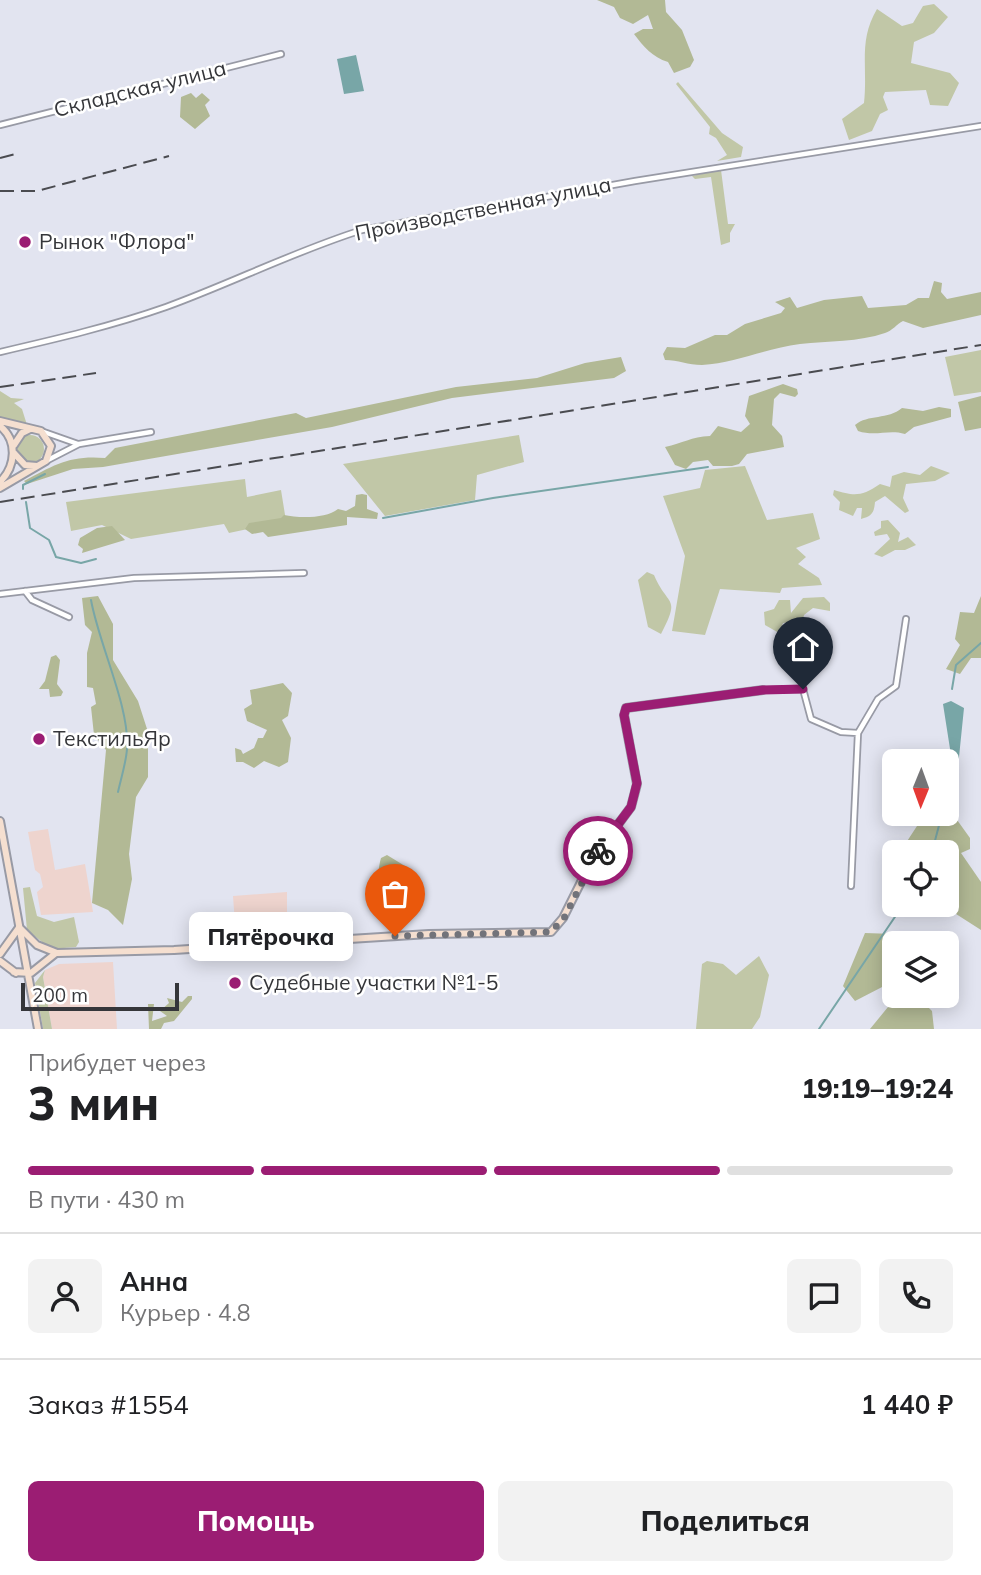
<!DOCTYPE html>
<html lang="ru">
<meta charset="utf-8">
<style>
:root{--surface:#fff;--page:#f2f2f2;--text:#202124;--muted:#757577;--line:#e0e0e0;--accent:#9b1d73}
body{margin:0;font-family:Mulish,sans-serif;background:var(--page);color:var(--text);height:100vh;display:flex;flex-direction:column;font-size:26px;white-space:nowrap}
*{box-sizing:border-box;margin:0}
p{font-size:23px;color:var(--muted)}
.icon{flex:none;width:38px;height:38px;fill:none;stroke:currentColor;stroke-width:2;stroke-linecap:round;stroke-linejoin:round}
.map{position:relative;height:1029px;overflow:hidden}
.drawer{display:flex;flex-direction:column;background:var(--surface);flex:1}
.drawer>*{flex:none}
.needle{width:46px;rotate:181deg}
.controls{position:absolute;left:882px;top:749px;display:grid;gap:14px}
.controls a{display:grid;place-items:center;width:77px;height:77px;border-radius:10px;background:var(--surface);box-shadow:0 4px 18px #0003;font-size:35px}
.scale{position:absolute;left:21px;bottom:18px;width:158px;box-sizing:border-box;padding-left:7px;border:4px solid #35363a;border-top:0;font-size:19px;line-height:24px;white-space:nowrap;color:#35363a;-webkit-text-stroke:5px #fff;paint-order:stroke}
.pin{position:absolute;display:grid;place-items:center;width:60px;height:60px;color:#fff;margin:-72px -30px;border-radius:50% 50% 50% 0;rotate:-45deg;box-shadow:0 0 7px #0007}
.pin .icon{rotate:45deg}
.courier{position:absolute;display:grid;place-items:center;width:70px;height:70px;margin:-35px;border:5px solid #9b1d73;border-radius:50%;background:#fff;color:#222;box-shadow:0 2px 9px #0007}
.bubble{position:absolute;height:49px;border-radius:10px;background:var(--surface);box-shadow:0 4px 18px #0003;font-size:23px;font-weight:800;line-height:49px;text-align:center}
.summary em{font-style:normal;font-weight:800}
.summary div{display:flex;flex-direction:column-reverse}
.summary{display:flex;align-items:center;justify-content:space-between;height:119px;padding:0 28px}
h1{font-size:46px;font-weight:800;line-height:52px}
.bar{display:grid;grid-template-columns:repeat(4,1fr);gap:10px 7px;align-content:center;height:84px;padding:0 28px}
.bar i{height:9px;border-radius:5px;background:var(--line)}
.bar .on{background:var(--accent)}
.bar p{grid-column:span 4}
.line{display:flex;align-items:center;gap:18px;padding:0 28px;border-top:2px solid var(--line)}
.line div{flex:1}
.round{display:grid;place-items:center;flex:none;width:74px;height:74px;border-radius:10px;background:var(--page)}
.action{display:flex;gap:14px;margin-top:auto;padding:14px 28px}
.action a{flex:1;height:80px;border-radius:10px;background:var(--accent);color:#fff;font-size:28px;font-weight:800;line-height:80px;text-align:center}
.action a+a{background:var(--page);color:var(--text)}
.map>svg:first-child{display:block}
</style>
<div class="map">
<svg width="981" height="1029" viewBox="0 0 981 1029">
<rect width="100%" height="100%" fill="#e2e4f0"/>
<path fill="#eed4ce" d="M48,829L55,870L85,864L93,912L41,915L37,892L43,887L40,874L35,870L28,832Z
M287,892V924H235L233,896Z
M113,962L117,1029H52L43,977L45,970L59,964Z"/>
<path fill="#c1c7a7" d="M934,4L948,17L934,33L914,42L911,63L950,73L959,83L948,106L930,105L926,90L885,92L883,97L888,110L880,114L872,131L849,140L842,119L864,103C868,67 858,41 877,9L902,26L913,23L923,6Z
M678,82L722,133L743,147L741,157L717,161L727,155L716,138L709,134L710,127L676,84Z
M721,170L728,224H735L730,233V242L721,245L711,177L695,179L692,176Z
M981,350V392L954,396L945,357Z
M0,391L11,398L24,399L14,403L22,409L27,425L0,418Z
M16 449a14 14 0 1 1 28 0a14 14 0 1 1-28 0Z
M519,435L524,462L477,475L475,500L385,516L343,464Z
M745,466L767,520L813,513L820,539L796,548L806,557L798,564L819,578L822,585L782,588L780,593L720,589L705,635L672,631L685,556L663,496L700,488L705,470Z
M931,466L950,473L935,481L906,484L903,498L909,511L905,513L885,496L875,502C874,513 872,516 861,519L862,508H857L853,516L839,510L840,502L833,495L834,490C854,496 861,497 880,484L890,487L892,476L904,472L920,475Z
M245,479L247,497L281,490L286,521L229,533L224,524L131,539L102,525L71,531L66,502Z
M888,520L900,533L898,542L908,537L916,545L905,550H895L882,557L874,554L890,539L887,534L875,536L874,532L881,528V521Z
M647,572L654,575C668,608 681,595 661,634L648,627L638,580Z
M824,597L830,603V611L813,608L804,615L800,632L791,622L783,623L779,633L765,625L764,612L774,609L779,600H790L791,613L803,598Z
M30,887L37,916L54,922L74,917L79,942L76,947L51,949L27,930L23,888Z
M759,956L769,975L760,1017L752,1029H696L702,964L707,961L723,964L736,975Z
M45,970L43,977L52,1029H43L35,983Z"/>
<path fill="#b2b995" d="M597,0H665L666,12L682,30L694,60L690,67L674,73L668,62C652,57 644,47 634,34L643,29H653L648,15L633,24L620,18L614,7Z
M191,93L196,98L202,93L210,100L205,105L210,116L195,129L180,117L181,97Z
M934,281L942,283L941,292L947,299L981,292V315L923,328L903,321C897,324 892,331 885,333C859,342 828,341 800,344C767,348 736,363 702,365C688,365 678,360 665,360L663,354L667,347L685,348L715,335H727L745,324L781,313L785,308L775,302L790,297L797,308L824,300L862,296L868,308L906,305L918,298H929Z
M621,357L626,371L614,378L452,398L332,427L103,467L73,469L27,484L24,481C54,465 70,455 105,458L115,448L296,413L306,418L456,387L537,378L585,363Z
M783,384L797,389L798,394L795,397L780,393L774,399L772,425L782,436L784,447L747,454L739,464L732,466H713L708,460L693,462L686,469L675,465L665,447C683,443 691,437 710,436L718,426L741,432L750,424L745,416L749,396Z
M981,396V428L965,431L958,402Z
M939,407L951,409V417L914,427L905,434C888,429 876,437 858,431L855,425C868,414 888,420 902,408L923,411Z
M362,494L367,495V509L378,513L377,519L347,517V525L268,537L263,532L252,534L245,529L249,523L281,518L284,515C298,518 326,519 338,509L346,511L355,506L356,495Z
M112,526L125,540L82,553L83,549L78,545L80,538L97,528Z
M98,596L113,624V660L138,701L148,732V777L136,797L129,854L132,879L123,925L108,910L92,903L106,750L94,735L91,707L96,704L93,688L87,687V653L92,632L85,625L82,598Z
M981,596V658H971L960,674L946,669L960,645L955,639L960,612L974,613Z
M56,655L60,660L57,684L63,692L61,696L50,697L49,689H39L45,681L51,657Z
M283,683L292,693L288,716L282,720L291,738L288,762L279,767L264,761L254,768L243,762H236L235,748L241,750L243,754L254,748L258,738H263L267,730L247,721L244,709L252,704L250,690Z
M948,761L951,783L947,806L970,838V849L961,853L981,882V930L942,905H947V852H900L917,826L932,819V814H947Z
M387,855L405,866L398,892L404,899L417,905L415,914L408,920L399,919C384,898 373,887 381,858Z
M865,933L894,934V996H917L932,1011L934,1029H870L888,1007L894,995L886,985L855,1001L843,986Z
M188,996H192V999L174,1021L164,1023L161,1029H149L148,1004H154L152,1021L167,1016L160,1011L169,1003L167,998L182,1002Z"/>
<path fill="#78a6a7" d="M356,55L364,91L344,94L337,59Z
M951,701L964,708L958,767L953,768L943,704Z"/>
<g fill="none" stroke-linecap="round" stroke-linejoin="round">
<path stroke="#78a6a7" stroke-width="2" d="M23,489V485L45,474
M26,502L30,528L49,540L56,557L81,563L96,559
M383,518L493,498L708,467
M91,600C99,645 130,707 127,749C126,763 121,778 118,792
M952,689L956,665L981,643
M947,794L953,768
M932,852L942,814
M819,1029L903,905"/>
<defs>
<path id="street" d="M0,125L281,54
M0,352C56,339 112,326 166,307C232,283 295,251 362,230L635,181L981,126
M41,431L78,444
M46,461L79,444L151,432
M25,591L32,600L69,617
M0,594L134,578L304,573
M763,690L803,689L811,719L841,732L858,733
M851,886L858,733L878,699L896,686L906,619"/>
<path id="secondary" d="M0,421L41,431L51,446L46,461L0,488
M0,426C18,441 16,466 0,482
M14,445L22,433L30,429
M13,452L25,465L37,466
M0,821L38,1029
M19,927L37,945L57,953L174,950L429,934L551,932L563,918L593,858L631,807L637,784L624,715L626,708L763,690
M0,954L18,929
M0,961L16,973
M14,972L31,973L56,953"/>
</defs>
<use href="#street" stroke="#989aa5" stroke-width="8"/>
<use href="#secondary" stroke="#989aa5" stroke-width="10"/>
<use href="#street" stroke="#fff" stroke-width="4.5"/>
<use href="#secondary" stroke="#f5dfd0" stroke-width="6"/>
<path stroke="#4a4b50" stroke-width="2" stroke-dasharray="14 7" stroke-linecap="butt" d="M0,158L19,153
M0,191H37L169,156
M0,387L96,373
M0,502L981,345"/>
</g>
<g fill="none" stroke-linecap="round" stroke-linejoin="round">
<path stroke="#72737a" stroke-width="7" stroke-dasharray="0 12.6" d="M395,936L551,932L564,918L598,851"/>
<path stroke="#9b1d73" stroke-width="9" d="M598,851L631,807L637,783L624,715L626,708L763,690L803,689"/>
</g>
<g fill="#9b1d73" stroke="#fff" stroke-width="2.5">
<circle cx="25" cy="242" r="7"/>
<circle cx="39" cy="739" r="7"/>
<circle cx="235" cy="983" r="7"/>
</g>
<g text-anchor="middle" stroke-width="5" stroke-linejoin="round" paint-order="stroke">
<g font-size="21" fill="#35363a" stroke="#fff">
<text transform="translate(140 89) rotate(-14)" y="7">Складская улица</text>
<text transform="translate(483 209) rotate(-11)" y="7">Производственная улица</text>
</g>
<g font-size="21" fill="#35363a" stroke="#fff" text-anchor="start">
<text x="39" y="249">Рынок "Флора"</text>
<text x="53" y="746">ТекстильЯр</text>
<text x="249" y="990">Судебные участки №1-5</text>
</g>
</g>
</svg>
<div class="controls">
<a><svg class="needle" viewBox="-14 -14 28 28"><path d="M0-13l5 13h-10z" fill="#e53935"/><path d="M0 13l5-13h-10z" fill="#757577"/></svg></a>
<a><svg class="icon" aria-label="locate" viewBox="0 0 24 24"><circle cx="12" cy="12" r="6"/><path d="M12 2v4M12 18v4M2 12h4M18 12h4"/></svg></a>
<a><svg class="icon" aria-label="layers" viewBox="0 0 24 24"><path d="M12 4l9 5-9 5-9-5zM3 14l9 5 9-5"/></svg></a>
</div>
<div class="scale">200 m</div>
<div class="pin" style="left:395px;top:936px;background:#ea580c"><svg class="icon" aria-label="bag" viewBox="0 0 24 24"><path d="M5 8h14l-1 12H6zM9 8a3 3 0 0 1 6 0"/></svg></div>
<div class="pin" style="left:803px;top:689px;background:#1f2937"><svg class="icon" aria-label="home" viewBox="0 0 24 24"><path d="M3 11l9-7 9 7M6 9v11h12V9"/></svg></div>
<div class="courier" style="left:598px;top:851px"><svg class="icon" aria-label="bike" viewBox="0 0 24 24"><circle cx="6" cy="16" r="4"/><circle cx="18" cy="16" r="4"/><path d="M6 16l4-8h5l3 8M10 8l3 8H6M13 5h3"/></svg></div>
<div class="bubble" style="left:189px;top:912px;width:164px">Пятёрочка</div>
</div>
<section class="drawer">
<div class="summary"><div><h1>3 мин</h1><p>Прибудет через</p></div><em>19:19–19:24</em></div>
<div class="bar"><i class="on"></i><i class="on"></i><i class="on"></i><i></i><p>В пути · 430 m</p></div>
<div class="line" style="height:126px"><a class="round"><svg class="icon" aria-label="person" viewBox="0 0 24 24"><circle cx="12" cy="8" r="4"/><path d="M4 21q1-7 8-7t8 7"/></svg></a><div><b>Анна</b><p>Курьер · 4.8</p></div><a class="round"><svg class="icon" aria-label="chat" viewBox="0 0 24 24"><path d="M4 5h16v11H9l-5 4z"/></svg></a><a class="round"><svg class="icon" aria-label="phone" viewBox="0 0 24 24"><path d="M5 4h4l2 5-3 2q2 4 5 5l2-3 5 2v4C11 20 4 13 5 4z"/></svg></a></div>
<div class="line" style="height:91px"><div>Заказ #1554</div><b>1 440 ₽</b></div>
<div class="action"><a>Помощь</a><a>Поделиться</a></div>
</section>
